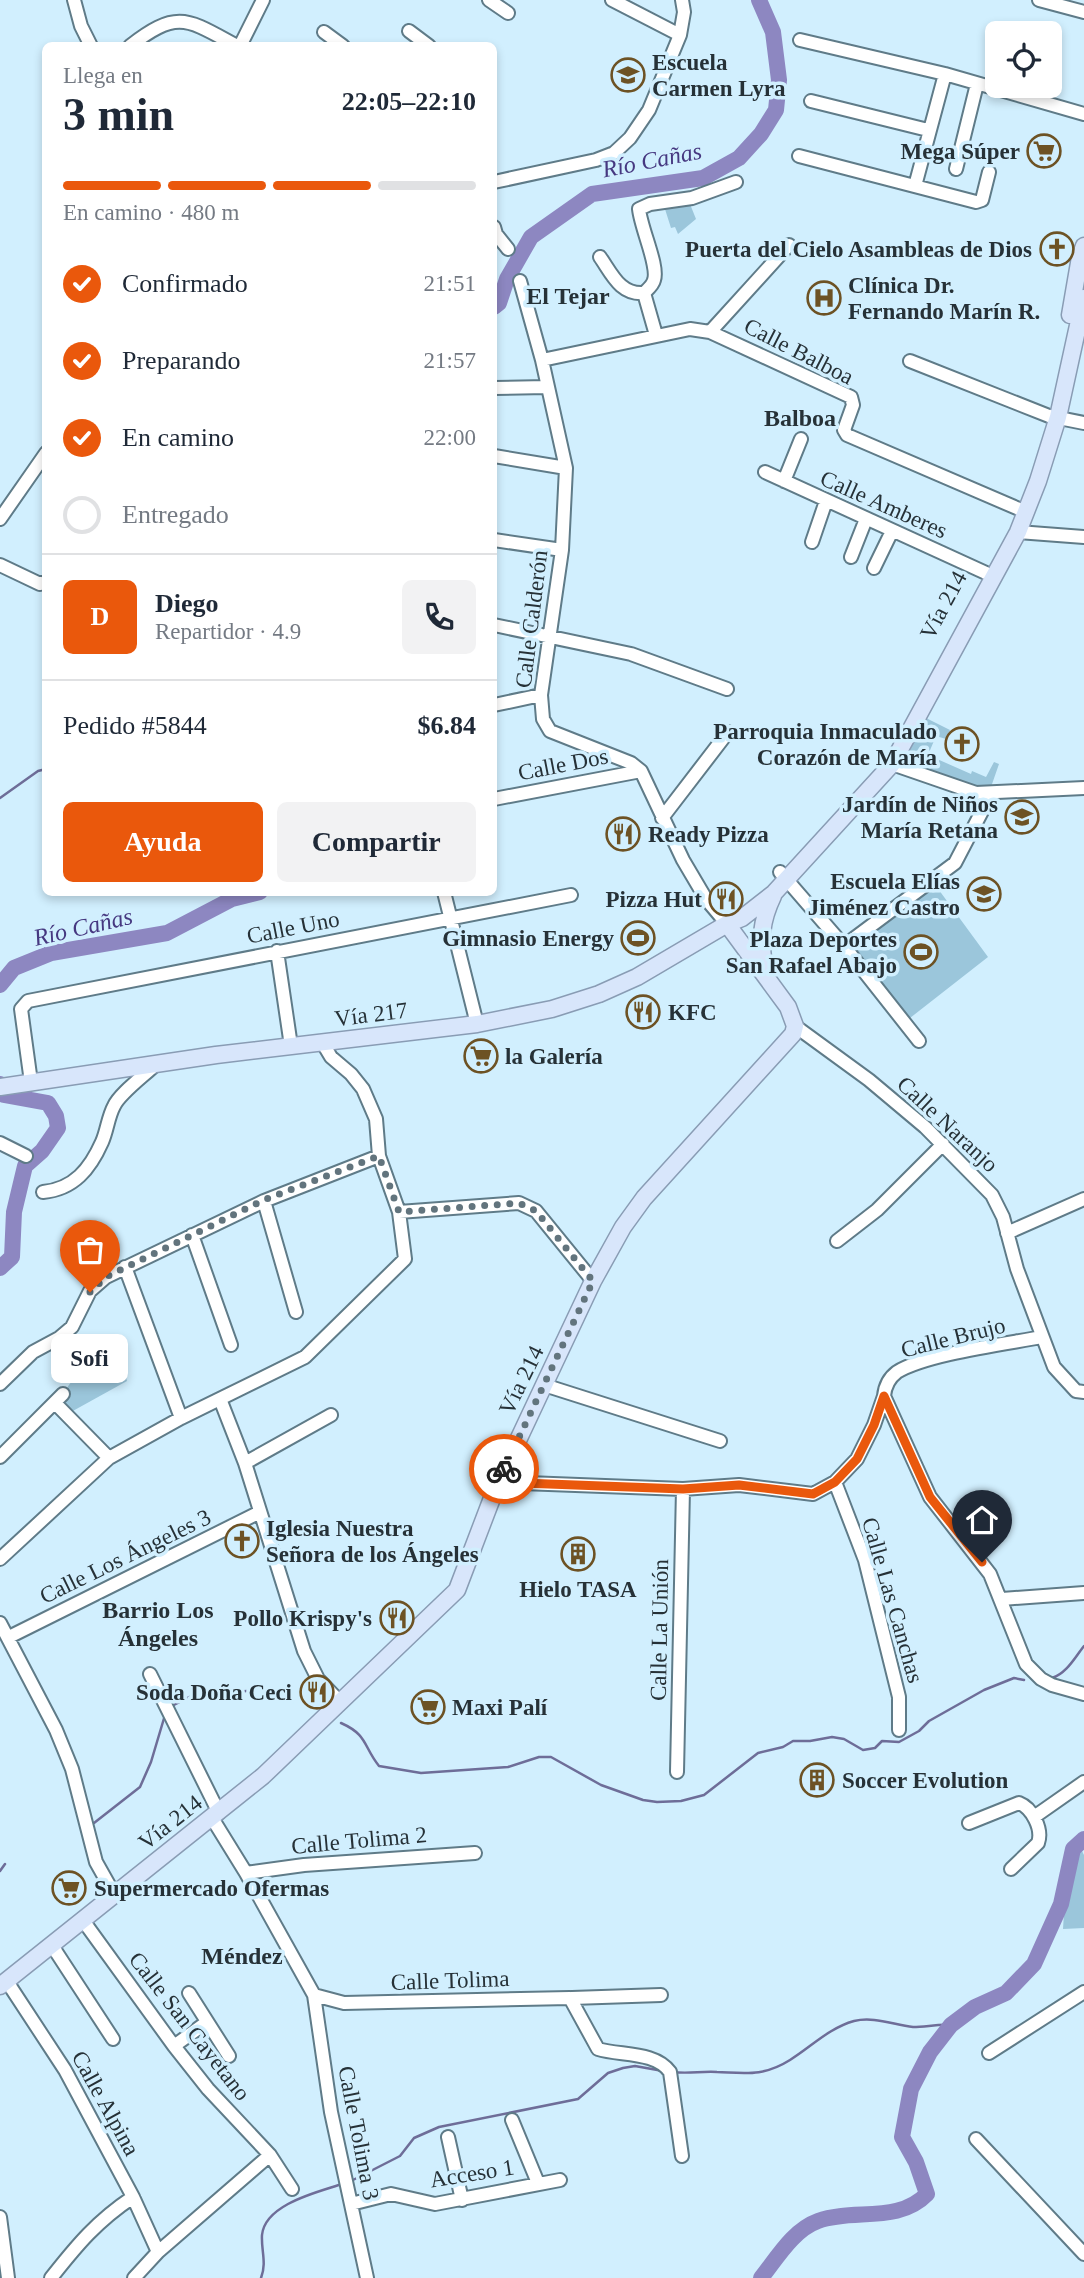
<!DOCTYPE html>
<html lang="es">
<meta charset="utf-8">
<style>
:root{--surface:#fff;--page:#f2f2f3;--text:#1f2937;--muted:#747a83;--line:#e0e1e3;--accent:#ea580c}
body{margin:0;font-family:"Times New Roman",serif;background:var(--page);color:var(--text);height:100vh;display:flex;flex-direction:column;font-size:26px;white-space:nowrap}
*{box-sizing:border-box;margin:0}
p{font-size:23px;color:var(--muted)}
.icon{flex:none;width:38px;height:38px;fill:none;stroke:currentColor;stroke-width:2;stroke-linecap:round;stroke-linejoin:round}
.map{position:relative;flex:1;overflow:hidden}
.side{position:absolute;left:42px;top:42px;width:455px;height:854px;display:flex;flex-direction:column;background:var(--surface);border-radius:10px;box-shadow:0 4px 10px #0003}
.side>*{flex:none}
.tools{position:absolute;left:985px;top:21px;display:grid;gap:14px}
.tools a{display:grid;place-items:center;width:77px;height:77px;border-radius:10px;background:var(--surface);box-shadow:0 4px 10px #0003;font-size:35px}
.pin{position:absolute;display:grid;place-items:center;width:60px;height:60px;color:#fff;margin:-72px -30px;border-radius:50% 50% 50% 0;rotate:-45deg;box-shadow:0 0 7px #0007}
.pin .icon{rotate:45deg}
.courier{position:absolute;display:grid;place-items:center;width:70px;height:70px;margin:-35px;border:5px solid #ea580c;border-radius:50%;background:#fff;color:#222;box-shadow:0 2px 9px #0007}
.bubble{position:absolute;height:49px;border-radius:10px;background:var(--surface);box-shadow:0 4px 10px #0003;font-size:23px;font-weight:800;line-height:49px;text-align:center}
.head em{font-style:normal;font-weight:800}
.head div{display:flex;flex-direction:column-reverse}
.head{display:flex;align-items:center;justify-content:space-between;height:119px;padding:0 21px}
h1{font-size:46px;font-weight:800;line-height:52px}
.bar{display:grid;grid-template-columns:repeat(4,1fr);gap:10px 7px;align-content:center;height:84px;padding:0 21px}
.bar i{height:9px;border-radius:5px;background:var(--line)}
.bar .selected{background:var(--accent)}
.bar p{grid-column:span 4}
.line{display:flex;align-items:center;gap:18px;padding:0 21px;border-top:2px solid var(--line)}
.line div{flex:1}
.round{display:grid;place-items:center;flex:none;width:74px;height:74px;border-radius:10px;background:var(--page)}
ol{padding:0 21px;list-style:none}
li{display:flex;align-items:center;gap:21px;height:77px}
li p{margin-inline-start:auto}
li .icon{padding:7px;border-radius:50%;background:var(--accent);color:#fff;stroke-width:4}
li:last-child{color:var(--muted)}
li i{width:38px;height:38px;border:4px solid var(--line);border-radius:50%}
.action{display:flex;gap:14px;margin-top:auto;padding:14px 21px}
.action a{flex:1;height:80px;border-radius:10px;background:var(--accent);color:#fff;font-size:28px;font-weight:800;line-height:80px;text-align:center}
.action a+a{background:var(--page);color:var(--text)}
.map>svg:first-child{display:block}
</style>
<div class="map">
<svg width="1084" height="2278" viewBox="0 0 1084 2278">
<rect width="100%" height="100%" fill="#d1effe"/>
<path fill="#9bc6db" d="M690,204L696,219L678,234L675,227L671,228L664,206Z
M926,718L950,730L946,739L936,736L928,755L971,774L972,771L986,777L994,762L999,764L991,787L982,788L905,760Z
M936,886L988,957L910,1018L852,946Z
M116,1345L127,1381L71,1412L60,1403C66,1380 95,1357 116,1345Z
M1081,1849L1084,1855V1928L1063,1929L1065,1897L1075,1853Z"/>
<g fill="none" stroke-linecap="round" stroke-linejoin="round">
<path stroke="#6e6d98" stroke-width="2.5" d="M0,798L38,771L46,769
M1052,1678C1067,1673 1075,1657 1084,1646
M170,1707L199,1692L213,1688L231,1692L247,1691
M341,1723C368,1735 363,1746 379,1766L421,1773L508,1767L539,1757H551L601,1785L643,1800L657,1802L681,1801L704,1795L758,1753L783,1747L793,1741H810L832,1737L844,1739L863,1750L875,1748L882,1741L899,1742L919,1731L929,1721L984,1690L1014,1678L1024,1680
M94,1823L140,1787L151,1762L165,1715
M0,1871L5,1864
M673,2072C688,2074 702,2071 717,2072C745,2073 763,2077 790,2060C811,2047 829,2028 854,2021C874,2016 894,2025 913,2027C926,2027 937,2024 951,2025
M351,2181L400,2156L414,2138L439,2127L578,2099L608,2073L623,2068L635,2066L663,2071
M261,2278C267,2263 261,2250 262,2235C265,2204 318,2192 342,2184"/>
<path stroke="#8d87c1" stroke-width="16" d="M494,307L499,303L507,279L531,237L592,194L703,178L739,158L761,134L776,110L779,80L773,32L759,0
M0,985L14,968L51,953L167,933L232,899L260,892
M0,1084L4,1095L48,1103L56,1116L58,1128L42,1151L25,1166L14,1212L12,1257L0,1268
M761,2278C777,2258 793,2230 818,2221C854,2208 898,2224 927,2194L916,2162L902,2137L911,2089L930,2052L951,2025L975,2007L1006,1993L1034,1964L1061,1904L1073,1849L1084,1839"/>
<defs>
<path id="minor" d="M74,0L81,26L91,46
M489,0L508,13
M612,0L680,35
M1039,0L1084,12
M409,31L429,46
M324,32L343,46
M800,40L945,74L1084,114
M130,46C178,9 187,19 237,46
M240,46L263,0
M811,101L928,130
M799,156L976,202L982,200L989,172
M956,169L977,84
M494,182L596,160L614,153L630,138L649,110L680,35L684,12L682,0
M915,186L945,74
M494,227L496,234L508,249
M600,257C612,274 620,295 644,293
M520,281L542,360L566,468L562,550L541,695L543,719L550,731L631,763L641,771L683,860L706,899L727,924
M710,332L789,245
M656,335L644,293C648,289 653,285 654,280C659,266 641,229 639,209L650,204L692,198L736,182
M542,360L690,329L710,332L851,397L853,405L844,430L847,435L1026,512
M910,361L1049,416L1084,423
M494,388L547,387
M494,456L566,468
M765,472L986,573
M784,481L801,439
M0,519L46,453
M1018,532L1084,537
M494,540L562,550
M812,542L826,501
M851,557L866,519
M0,565L40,584L46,582
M874,568L892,531
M494,625L631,654L727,689
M494,705L541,695
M883,759L892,764L976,793L1084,788
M494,799L641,771
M662,818L728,732
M780,872L844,946L919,1041
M444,892L477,1024
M844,946L955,863L991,794
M277,951L291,1046
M795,1026L869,1080L925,1127L992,1195L1003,1217L1017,1269L1054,1367L1076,1391L1084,1392
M31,1082L21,1009L28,1001L571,895
M0,1143L26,1156
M43,1192C74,1189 90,1169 102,1142C107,1131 108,1117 114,1106C120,1093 145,1075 156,1064
M264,1201L296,1312
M399,1212L519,1203L536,1211L593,1281
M1007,1233L1084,1199
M192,1235L231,1345
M837,1241L877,1210L943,1144
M125,1267L181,1418
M1042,1337C1005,1344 926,1354 897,1372C889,1378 885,1386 884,1396L930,1497L990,1574L1026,1664L1041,1679L1052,1685L1084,1694
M0,1384L33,1352L59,1338L72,1327L90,1291L106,1277L264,1201L379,1156
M544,1385L720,1441
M220,1399L245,1463L304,1651L318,1679L340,1702
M55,1403L109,1458
M0,1457L63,1394
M245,1463L331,1415
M498,1482L683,1489L739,1485L813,1494L835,1482L857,1459L874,1425L884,1396
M835,1482L865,1560L899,1697V1730
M0,1559L109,1458L181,1418L305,1357L405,1259L399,1212L379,1156L376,1119L363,1089L351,1074L331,1057L322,1042
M1002,1599L1084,1593
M0,1623L56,1730L72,1769L96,1862L114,1894
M9,1637L260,1512
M150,1674L219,1813
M677,1772L683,1489
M1034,1817L1084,1782
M212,1818L246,1873L314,1995L344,2003L570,1998L598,2049C620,2056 655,2051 670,2072L682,2156
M969,1823L1019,1803C1032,1808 1043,1829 1038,1843L1011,1869
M246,1873L304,1865L475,1853
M82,1919L174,2046L208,2089L270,2155L292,2189
M51,1944L113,2039
M6,1980L65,2070L133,2197L158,2252
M189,1993L229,2056
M314,1995L331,2112L367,2278
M572,1998L661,1995
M174,2046L207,2022
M989,2053L1084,1992
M512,2120L538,2183
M448,2137L462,2200
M976,2139L1084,2254
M351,2204L391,2194L435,2204L560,2180
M0,2217L8,2278
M51,2278C77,2245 97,2221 133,2197
M134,2278L158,2252L270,2155"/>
<path id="major" d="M1070,315L1080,257L1084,246
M765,968C759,941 761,921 773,896
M0,1087L216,1055L477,1024L552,1009L599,994L637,977L727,924L742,918L774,893L892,764L1018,532L1038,481L1058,417L1084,298
M0,1986L263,1776L457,1590L497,1485L544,1385L593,1281L623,1227L644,1198L793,1034L795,1026L788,1007L727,924"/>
</defs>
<use href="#minor" stroke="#5f7b88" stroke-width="16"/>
<use href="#major" stroke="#899cb4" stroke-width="19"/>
<use href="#minor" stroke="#fff" stroke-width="12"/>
<use href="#major" stroke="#d8e6fb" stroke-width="16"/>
</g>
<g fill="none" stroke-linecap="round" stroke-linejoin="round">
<path stroke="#62747d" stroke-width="7" stroke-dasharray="0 12.6" d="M90,1292L106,1277L264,1200L379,1156L399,1212L519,1203L536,1211L593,1281L504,1469"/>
<path stroke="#ea580c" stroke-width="9" d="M504,1469L498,1482L683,1489L739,1485L813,1494L835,1482L857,1459L874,1425L884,1396L930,1497L982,1562"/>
</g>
<defs>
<symbol id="school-ring" viewBox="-11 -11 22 22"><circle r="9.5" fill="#d1effe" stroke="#6d5224" stroke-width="1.5"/><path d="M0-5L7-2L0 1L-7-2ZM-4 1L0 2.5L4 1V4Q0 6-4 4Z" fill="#6d5224"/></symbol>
<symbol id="supermarket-ring" viewBox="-11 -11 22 22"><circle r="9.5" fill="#d1effe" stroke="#6d5224" stroke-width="1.5"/><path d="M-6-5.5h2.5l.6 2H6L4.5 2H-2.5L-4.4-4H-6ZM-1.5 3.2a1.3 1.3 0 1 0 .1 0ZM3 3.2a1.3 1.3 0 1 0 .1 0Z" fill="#6d5224"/></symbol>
<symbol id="church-ring" viewBox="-11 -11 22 22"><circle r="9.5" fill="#d1effe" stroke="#6d5224" stroke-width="1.5"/><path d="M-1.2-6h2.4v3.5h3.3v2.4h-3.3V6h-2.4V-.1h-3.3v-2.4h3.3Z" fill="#6d5224"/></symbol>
<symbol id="hospital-ring" viewBox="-11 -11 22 22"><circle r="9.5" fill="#d1effe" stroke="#6d5224" stroke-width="1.5"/><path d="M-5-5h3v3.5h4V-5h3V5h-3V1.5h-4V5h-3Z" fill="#6d5224"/></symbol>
<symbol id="restaurant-ring" viewBox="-11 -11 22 22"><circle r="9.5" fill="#d1effe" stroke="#6d5224" stroke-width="1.5"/><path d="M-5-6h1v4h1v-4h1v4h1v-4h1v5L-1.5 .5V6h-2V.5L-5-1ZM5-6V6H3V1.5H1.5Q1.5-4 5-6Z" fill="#6d5224"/></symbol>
<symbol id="stadium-ring" viewBox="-11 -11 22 22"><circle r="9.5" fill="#d1effe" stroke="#6d5224" stroke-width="1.5"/><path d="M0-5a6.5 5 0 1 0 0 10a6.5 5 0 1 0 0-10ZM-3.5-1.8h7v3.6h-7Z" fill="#6d5224"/></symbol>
<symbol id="building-ring" viewBox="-11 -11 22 22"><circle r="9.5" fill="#d1effe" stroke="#6d5224" stroke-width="1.5"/><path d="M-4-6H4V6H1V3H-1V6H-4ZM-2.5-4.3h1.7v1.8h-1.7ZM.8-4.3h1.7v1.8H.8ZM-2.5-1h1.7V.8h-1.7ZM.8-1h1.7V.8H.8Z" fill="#6d5224"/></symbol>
</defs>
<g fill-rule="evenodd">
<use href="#school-ring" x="609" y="56" width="38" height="38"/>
<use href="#supermarket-ring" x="1025" y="132" width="38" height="38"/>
<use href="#church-ring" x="1038" y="230" width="38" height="38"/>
<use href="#hospital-ring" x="805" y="279" width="38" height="38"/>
<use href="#church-ring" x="943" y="725" width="38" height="38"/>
<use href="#school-ring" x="1003" y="798" width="38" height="38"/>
<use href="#restaurant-ring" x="604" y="815" width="38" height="38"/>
<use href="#school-ring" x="965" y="875" width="38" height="38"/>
<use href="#restaurant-ring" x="707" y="880" width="38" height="38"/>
<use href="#stadium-ring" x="619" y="919" width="38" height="38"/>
<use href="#stadium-ring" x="902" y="933" width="38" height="38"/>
<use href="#restaurant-ring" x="624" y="993" width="38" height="38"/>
<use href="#supermarket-ring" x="462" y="1037" width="38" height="38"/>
<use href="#church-ring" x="223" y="1522" width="38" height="38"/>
<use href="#building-ring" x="559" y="1535" width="38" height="38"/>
<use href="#restaurant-ring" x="378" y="1599" width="38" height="38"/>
<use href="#restaurant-ring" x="298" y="1673" width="38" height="38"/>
<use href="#supermarket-ring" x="409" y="1688" width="38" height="38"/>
<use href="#building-ring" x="798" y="1761" width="38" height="38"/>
<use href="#supermarket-ring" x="50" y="1869" width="38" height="38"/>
</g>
<g text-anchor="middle" stroke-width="7" stroke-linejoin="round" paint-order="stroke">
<g font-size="23" font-weight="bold" fill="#263137" stroke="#d1effe" text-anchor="end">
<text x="652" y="70" text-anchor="start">Escuela<tspan x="652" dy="26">Carmen Lyra</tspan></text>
<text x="1020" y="159">Mega Súper</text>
<text x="1032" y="257">Puerta del Cielo Asambleas de Dios</text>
<text x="848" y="293" text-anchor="start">Clínica Dr.<tspan x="848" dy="26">Fernando Marín R.</tspan></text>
<text x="937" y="739">Parroquia Inmaculado<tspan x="937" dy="26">Corazón de María</tspan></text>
<text x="998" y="812">Jardín de Niños<tspan x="998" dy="26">María Retana</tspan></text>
<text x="648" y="842" text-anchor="start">Ready Pizza</text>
<text x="960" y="889">Escuela Elías<tspan x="960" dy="26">Jiménez Castro</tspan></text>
<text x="702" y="907">Pizza Hut</text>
<text x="614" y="946">Gimnasio Energy</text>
<text x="897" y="947">Plaza Deportes<tspan x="897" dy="26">San Rafael Abajo</tspan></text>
<text x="668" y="1020" text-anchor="start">KFC</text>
<text x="505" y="1064" text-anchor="start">la Galería</text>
<text x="266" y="1536" text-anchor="start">Iglesia Nuestra<tspan x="266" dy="26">Señora de los Ángeles</tspan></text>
<text x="578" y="1597" text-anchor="middle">Hielo TASA</text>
<text x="372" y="1626">Pollo Krispy's</text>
<text x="292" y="1700">Soda Doña Ceci</text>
<text x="452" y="1715" text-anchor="start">Maxi Palí</text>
<text x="842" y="1788" text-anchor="start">Soccer Evolution</text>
<text x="94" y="1896" text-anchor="start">Supermercado Ofermas</text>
</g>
<g font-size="23" fill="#263137" stroke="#d1effe">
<text transform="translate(799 351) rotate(27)" y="8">Calle Balboa</text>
<text transform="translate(884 504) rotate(24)" y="8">Calle Amberes</text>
<text transform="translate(943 605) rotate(-62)" y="8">Vía 214</text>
<text transform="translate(531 619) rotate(-83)" y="8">Calle Calderón</text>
<text transform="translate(563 764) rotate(-11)" y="8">Calle Dos</text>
<text transform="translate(293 927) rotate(-11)" y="8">Calle Uno</text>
<text transform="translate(371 1014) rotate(-7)" y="8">Vía 217</text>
<text transform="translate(948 1124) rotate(43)" y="8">Calle Naranjo</text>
<text transform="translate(953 1337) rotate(-14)" y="8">Calle Brujo</text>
<text transform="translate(521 1380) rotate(-64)" y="8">Vía 214</text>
<text transform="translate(125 1556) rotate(-26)" y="8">Calle Los Ángeles 3</text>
<text transform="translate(893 1600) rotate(74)" y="8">Calle Las Canchas</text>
<text transform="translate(659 1630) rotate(-89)" y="8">Calle La Unión</text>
<text transform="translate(170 1822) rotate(-38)" y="8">Vía 214</text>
<text transform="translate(359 1840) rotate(-5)" y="8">Calle Tolima 2</text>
<text transform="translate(450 1980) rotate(-2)" y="8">Calle Tolima</text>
<text transform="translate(190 2026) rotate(52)" y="8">Calle San Cayetano</text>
<text transform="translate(106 2103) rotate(61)" y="8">Calle Alpina</text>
<text transform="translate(359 2133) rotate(79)" y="8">Calle Tolima 3</text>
<text transform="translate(472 2173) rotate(-9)" y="8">Acceso 1</text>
</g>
<g font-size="24" font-style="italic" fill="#463880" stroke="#d1effe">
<text transform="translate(652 160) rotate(-11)" y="8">Río Cañas</text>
<text transform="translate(83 927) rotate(-13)" y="8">Río Cañas</text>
</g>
<g font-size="24" font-weight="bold" fill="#263137" stroke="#d1effe">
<text x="568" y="304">El Tejar</text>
<text x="800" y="426">Balboa</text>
<text x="158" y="1618">Barrio Los<tspan x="158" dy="28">Ángeles</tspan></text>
<text x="242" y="1964">Méndez</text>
</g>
</g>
</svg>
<div class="tools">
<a><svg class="icon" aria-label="locate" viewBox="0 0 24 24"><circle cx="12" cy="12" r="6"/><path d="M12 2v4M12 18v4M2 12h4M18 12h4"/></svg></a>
</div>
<div class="pin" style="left:90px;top:1292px;background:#ea580c"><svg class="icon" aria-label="bag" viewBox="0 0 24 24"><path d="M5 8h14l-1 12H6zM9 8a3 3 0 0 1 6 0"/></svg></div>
<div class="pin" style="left:982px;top:1562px;background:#1f2937"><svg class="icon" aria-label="home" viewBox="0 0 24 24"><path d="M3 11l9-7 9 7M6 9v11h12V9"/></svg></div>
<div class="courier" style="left:504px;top:1469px"><svg class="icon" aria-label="bike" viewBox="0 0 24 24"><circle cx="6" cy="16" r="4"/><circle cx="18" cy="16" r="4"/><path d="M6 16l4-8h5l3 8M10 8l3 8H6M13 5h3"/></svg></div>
<div class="bubble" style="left:51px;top:1334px;width:77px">Sofi</div>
<section class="side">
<div class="head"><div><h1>3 min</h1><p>Llega en</p></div><em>22:05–22:10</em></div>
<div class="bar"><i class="selected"></i><i class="selected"></i><i class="selected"></i><i></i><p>En camino · 480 m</p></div>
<ol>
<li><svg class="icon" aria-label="check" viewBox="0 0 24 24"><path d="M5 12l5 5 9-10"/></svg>Confirmado<p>21:51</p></li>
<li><svg class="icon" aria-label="check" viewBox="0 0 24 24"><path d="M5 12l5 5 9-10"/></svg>Preparando<p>21:57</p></li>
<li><svg class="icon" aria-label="check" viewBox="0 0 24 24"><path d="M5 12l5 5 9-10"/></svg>En camino<p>22:00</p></li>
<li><i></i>Entregado</li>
</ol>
<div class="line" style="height:126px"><b class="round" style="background:var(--accent);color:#fff">D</b><div><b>Diego</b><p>Repartidor · 4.9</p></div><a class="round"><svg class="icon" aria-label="phone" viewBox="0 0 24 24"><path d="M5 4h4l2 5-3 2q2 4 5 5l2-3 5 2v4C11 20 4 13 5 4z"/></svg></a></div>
<div class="line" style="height:91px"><div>Pedido #5844</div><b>$6.84</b></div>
<div class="action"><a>Ayuda</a><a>Compartir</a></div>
</section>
</div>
